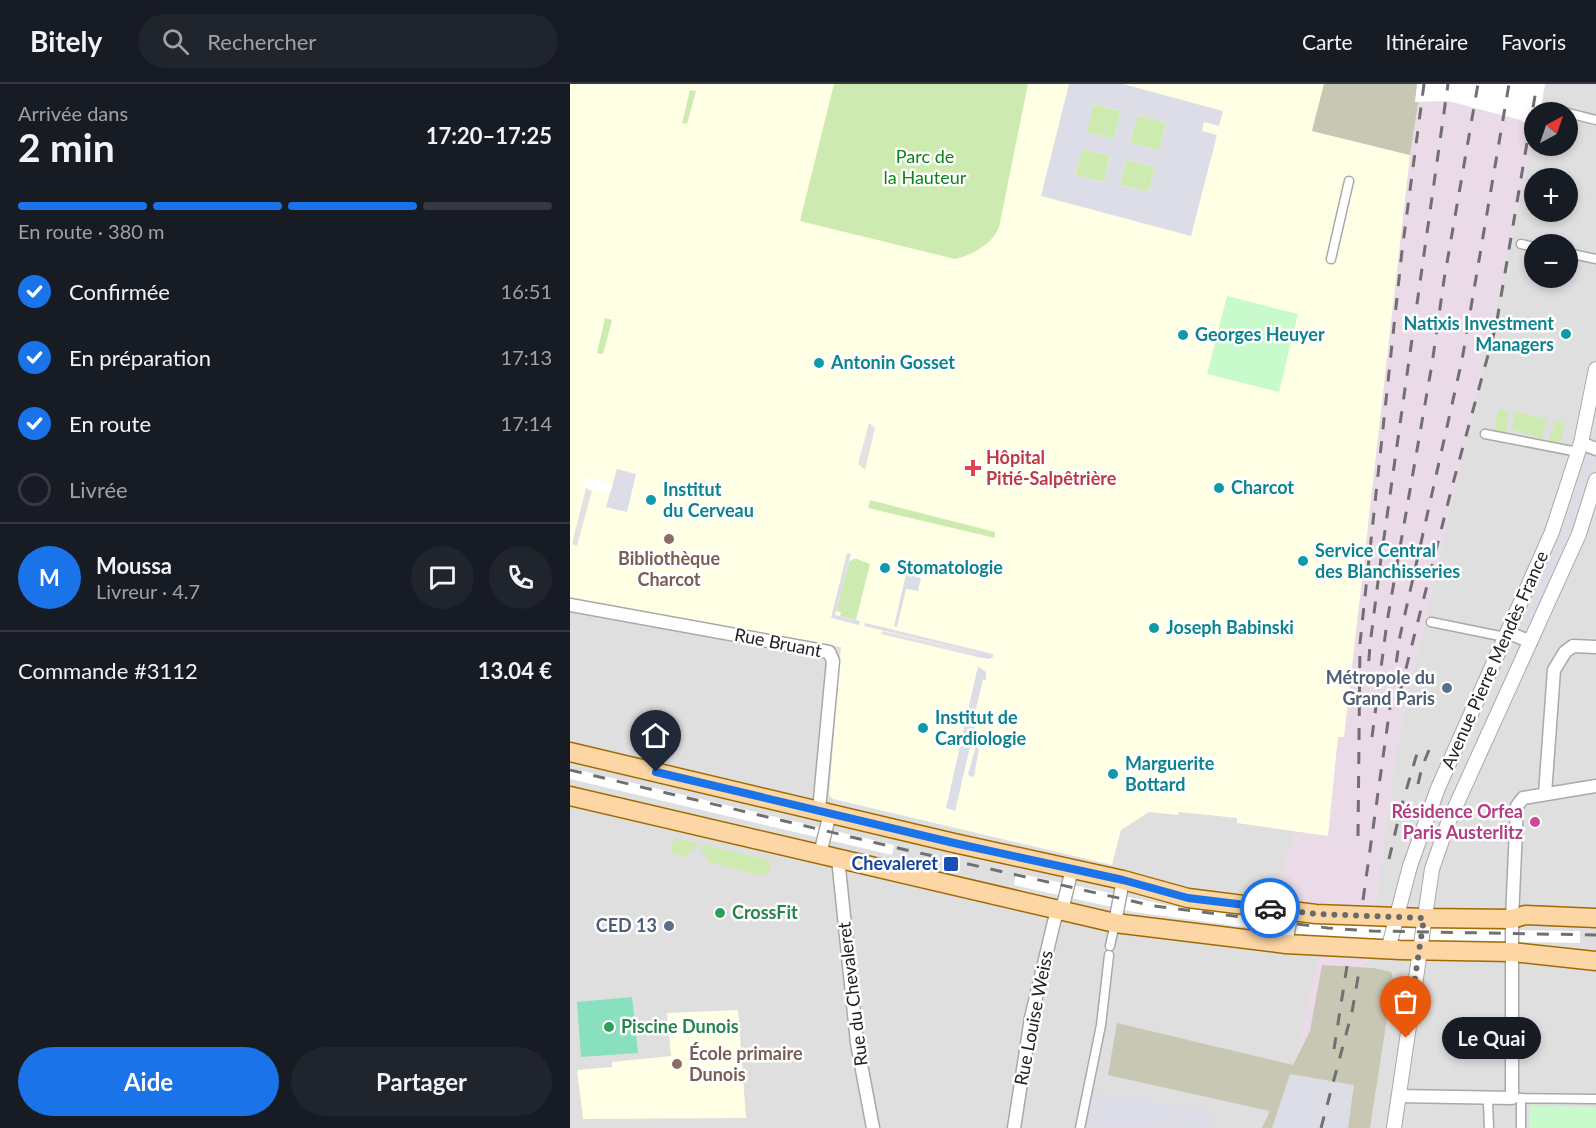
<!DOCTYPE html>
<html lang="fr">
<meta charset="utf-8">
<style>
:root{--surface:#171b24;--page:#20242c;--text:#f1f3f6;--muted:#9ea1a6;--line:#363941;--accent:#1a73e8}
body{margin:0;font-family:Lato,sans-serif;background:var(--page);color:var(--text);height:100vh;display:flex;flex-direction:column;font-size:22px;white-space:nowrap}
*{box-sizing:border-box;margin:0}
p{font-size:20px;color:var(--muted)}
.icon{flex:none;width:33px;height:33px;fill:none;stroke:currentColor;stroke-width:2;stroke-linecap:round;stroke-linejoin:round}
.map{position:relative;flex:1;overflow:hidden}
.drawer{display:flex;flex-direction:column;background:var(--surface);width:570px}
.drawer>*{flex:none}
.needle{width:39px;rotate:40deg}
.tools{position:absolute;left:954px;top:18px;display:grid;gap:12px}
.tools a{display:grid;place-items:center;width:54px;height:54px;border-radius:50%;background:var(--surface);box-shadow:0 3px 9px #0003;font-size:30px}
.pin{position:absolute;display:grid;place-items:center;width:51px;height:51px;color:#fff;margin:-62px -26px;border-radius:50% 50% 50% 0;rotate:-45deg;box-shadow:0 0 6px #0007}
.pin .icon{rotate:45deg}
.courier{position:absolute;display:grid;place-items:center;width:60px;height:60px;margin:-30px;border:4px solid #1a73e8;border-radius:50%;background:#fff;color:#222;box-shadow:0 2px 8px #0007}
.bubble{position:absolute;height:42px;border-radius:21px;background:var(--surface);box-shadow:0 3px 9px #0003;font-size:20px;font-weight:700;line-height:42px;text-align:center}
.head em{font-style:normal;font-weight:700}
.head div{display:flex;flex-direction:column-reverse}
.head{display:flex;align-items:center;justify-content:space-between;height:102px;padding:0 18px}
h1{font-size:39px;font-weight:700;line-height:45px}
.bar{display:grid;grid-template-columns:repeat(4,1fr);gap:9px 6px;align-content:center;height:72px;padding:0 18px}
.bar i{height:8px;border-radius:4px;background:var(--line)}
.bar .on{background:var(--accent)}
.bar p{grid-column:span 4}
.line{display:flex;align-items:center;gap:15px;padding:0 18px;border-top:2px solid var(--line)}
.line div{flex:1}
.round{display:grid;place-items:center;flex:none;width:63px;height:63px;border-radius:32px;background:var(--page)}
ol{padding:0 18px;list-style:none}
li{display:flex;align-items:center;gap:18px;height:66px}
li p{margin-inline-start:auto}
li .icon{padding:6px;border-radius:50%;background:var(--accent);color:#fff;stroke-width:4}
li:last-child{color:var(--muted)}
li i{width:33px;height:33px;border:3px solid var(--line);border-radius:50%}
.cta{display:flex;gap:12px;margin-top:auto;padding:12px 18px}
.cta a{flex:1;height:69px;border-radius:36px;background:var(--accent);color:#fff;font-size:24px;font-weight:700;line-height:69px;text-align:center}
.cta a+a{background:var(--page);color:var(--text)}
header{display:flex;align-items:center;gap:36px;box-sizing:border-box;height:84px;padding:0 30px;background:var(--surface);border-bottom:2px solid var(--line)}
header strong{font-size:28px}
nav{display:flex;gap:33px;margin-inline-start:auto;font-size:21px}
.search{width:420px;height:54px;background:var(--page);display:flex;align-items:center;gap:15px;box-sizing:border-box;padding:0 21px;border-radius:33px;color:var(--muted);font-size:22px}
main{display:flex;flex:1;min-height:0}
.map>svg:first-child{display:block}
</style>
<header>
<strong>Bitely</strong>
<div class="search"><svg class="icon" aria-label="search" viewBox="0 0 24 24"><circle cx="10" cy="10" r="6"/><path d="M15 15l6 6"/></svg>Rechercher</div>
<nav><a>Carte</a><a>Itinéraire</a><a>Favoris</a></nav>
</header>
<main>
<section class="drawer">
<div class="head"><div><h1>2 min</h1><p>Arrivée dans</p></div><em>17:20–17:25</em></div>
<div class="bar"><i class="on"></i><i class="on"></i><i class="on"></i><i></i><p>En route · 380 m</p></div>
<ol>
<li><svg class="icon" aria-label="check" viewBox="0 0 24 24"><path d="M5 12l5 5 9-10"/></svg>Confirmée<p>16:51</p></li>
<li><svg class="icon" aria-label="check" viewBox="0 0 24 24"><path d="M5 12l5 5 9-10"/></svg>En préparation<p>17:13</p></li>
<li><svg class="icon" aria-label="check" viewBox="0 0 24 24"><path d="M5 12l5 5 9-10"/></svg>En route<p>17:14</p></li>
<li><i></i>Livrée</li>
</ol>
<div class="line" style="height:108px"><b class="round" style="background:var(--accent);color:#fff">M</b><div><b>Moussa</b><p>Livreur · 4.7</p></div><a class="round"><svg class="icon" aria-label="chat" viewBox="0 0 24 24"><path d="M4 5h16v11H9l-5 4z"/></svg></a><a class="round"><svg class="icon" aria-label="phone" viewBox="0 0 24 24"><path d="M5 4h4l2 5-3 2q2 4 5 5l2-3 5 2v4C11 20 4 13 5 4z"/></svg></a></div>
<div class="line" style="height:78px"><div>Commande #3112</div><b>13.04 €</b></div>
<div class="cta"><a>Aide</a><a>Partager</a></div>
</section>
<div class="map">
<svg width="1026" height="1044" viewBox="0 0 1026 1044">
<rect width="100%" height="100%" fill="#f2efe9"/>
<path fill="#e0dfdf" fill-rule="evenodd" d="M0,0H851L840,71L783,577L696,839L752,857L713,1044H0Z
M976,0H1026V1044H791L797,880L827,661L964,52V62H998V28H970ZM964,94H998V128H964ZM964,160H998V194H964Z"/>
<path fill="#ebdbe8" d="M851,0H976L970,28H964V52L827,661L797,880L795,910L721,996L752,857L696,839L783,577L840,71Z"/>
<path fill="#ffffe5" d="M0,0H754L742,47L840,71L774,653H768L758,752L667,739V734L609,728L608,731L579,728L551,746L542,781L263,715L259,711L271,563L0,514Z
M168,926L176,1034L13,1035L7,986L42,983V978L101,972L97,929Z"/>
<path fill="#c7c7b4" d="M754,0H851L840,71L742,47Z
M752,881L803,884L821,888L823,895L800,1044H692L700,1027L538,991L547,939L723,981L740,947Z"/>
<path fill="#cdebb0" d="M264,0H458L429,143C423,160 402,171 385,175L230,137Z
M120,6L126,7L117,40L112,39Z
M523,20L551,27L544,55L516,48Z
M568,31L596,39L589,67L560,59Z
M512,65L540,72L534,98L505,91Z
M556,76L585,83L579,108L550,101Z
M35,234L42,236L33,270L27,269Z
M929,325L938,328L936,350L924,348Z
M944,328L977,335L972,355L942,345Z
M986,337L995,339L989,361L978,358Z
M300,416L425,448V454L298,424Z
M283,475H287L300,480L286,536L270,532L271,528L266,527L279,478Z
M104,754L127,759L125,765L119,767L116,773L104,770L101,767Z
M132,760L201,777L198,789L194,792L138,778L136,771L131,766Z"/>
<path fill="#c8facc" d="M657,212L728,230L709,308L637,290Z
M959,1022L1026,1023V1044H959Z"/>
<path fill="#88e0be" d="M62,913L68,969L11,973L7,918Z"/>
<path fill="#e2e2e2" d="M299,339L305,344L295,386L288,380Z
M16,404L22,407L7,462L2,460Z
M312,547L405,568L407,573L311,550Z"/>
<path fill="#dddde8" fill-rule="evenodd" d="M499,0H553L653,27L649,42L634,38L632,47L647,51L621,152L471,112ZM523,20L551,27L544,55L517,48ZM568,31L596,39L589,67L560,59ZM512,65L540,72L534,98L505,91ZM556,76L585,83L579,108L550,101Z
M1016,371L1021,373L1023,377L1015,408L997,459L961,541L959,544H954L952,541L994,443Z
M47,385L66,390L57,428L36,423Z
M277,469L281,470L265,531L290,537L289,541L261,534Z
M337,486L345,488V493L351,494L348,507L336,505L327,543L324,542Z
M295,539L423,570V573L419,575L407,573L405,568L294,542Z
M408,582L416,588V596H413L402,641L405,642L385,727L376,724Z
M406,662L409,665L404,692L401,693L398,690Z
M720,990L784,1001L778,1044H702Z
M516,1007L638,1026L642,1033L641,1044L511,1043Z"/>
<path fill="#fff" d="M847,0H975L970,28H964V44L951,36L878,17L845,18Z
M16,393L43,400L40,409L13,403Z
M0,684L324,761L322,771L0,695Z
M446,789L606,823L816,844L1010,847V859L783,855L741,852L564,828L444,801Z"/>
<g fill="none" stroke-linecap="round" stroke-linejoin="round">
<defs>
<path id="pedestrian" d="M978,24L995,28
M998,29L1026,36
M951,160L964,163
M998,169L1026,175
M761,175L779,97
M915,350L1008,368
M861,538L935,553
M540,862L545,839
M942,1014L1026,1015
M918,1018L919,1044
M510,1044L531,941L539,871
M951,1044V1014"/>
<path id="minor" d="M1011,359L1026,365
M0,521L259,568L263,577L249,726
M937,548L961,558
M975,710L984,586L995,568L1003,562L1026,563
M250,770L260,729
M268,774L287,959L303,1044
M545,839L553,796
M716,860L722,827
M828,1012L942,1014V835L947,722L953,714L1026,702
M444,1044L461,934L484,838L488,825L494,818L502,785"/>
<path id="tertiary" d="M818,866L840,782L868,704L982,448L1011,359L1026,285
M824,1044L862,785L878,739L1009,450L1026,396"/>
<path id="primary" d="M0,668L384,759L553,796L618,814L746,830L854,834L942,835L955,831L1026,834
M0,712L545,839L716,860L830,866L942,868L1026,877"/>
</defs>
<use href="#pedestrian" stroke="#a9a9a9" stroke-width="11"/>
<use href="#minor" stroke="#a9a9a9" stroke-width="15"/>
<use href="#tertiary" stroke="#a9a9a9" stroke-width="16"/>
<use href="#primary" stroke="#a06b00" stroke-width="21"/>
<use href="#pedestrian" stroke="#fff" stroke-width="8"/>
<use href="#minor" stroke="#fff" stroke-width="12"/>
<use href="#tertiary" stroke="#fff" stroke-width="14"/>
<use href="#primary" stroke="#fcd6a4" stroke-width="18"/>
<path stroke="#707070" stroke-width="3" stroke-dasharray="12 12" stroke-linecap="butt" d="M797,601L800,561L810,482L878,0
M830,608L882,403L926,242L967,0
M802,653L817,538L862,280L874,196L908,0
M0,686L332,765L584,822L758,844L802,847L1026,851
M848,700L852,683L859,666
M788,752L790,559L832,167L854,0
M819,775L831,724L848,666
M793,816L830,552L892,276L939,0
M764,965L777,882
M751,1044L782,928L790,882"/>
</g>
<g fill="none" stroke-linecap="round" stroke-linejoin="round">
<path stroke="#6b6a68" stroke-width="6" stroke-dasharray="0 10.8" d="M700,824L746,830L854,834L836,954"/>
<path stroke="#1a73e8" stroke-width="8" d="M86,688L384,759L553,796L618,814L700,824"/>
</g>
<g fill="#0f9aa8" stroke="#fff" stroke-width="2">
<circle cx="996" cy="250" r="6"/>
<circle cx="613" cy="251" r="6"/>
<circle cx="249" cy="279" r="6"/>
<circle cx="649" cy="404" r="6"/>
<circle cx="81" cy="416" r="6"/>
<circle cx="733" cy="477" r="6"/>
<circle cx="315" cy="484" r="6"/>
<circle cx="584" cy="544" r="6"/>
<circle cx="353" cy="644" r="6"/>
<circle cx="543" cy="690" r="6"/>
</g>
<path fill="#e0444e" stroke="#fff" stroke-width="2" d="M400 375h6v6h6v6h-6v6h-6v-6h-6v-6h6z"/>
<g fill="#8d6e63" stroke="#fff" stroke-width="2">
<circle cx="99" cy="455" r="6"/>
<circle cx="107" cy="980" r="6"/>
</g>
<g fill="#5c6f8a" stroke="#fff" stroke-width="2">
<circle cx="877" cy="604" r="6"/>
<circle cx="99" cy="842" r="6"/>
</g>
<circle fill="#d1479c" stroke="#fff" stroke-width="2" cx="965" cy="738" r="6"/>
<rect fill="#1a4fb4" stroke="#fff" stroke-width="2" x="373" y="772" width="16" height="16" rx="3"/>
<g fill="#2e9e5b" stroke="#fff" stroke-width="2">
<circle cx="150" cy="829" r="6"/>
<circle cx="39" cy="943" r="6"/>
</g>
<g text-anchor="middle" stroke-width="5" stroke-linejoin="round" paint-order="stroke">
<g font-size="18" fill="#0c8416" stroke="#fff">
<text x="355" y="79">Parc de<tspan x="355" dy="21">la Hauteur</tspan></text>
</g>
<g font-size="18" font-weight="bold" fill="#0d838f" stroke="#fff" text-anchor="start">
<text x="984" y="246" text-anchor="end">Natixis Investment<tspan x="984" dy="21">Managers</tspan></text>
<text x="625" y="257">Georges Heuyer</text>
<text x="261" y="285">Antonin Gosset</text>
<text x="661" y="410">Charcot</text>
<text x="93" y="412">Institut<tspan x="93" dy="21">du Cerveau</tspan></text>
<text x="745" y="473">Service Central<tspan x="745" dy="21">des Blanchisseries</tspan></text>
<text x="327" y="490">Stomatologie</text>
<text x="596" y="550">Joseph Babinski</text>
<text x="365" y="640">Institut de<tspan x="365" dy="21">Cardiologie</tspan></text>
<text x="555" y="686">Marguerite<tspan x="555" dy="21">Bottard</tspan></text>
</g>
<g font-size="18" font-weight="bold" fill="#be3a42" stroke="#fff" text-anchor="start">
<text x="416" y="380">Hôpital<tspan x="416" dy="21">Pitié-Salpêtrière</tspan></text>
</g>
<g font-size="18" font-weight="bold" fill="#785e54" stroke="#fff">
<text x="99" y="481">Bibliothèque<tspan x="99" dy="21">Charcot</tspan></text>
<text x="119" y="976" text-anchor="start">École primaire<tspan x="119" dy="21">Dunois</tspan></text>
</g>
<g font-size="18" fill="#222" stroke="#fff">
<text transform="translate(208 559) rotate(11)" y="6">Rue Bruant</text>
<text transform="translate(925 576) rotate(-66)" y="6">Avenue Pierre Mendès France</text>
<text transform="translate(283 910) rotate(-97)" y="6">Rue du Chevaleret</text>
<text transform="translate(464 934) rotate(-79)" y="6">Rue Louise Weiss</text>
</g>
<g font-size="18" font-weight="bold" fill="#4e5e75" stroke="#fff" text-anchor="end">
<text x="865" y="600">Métropole du<tspan x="865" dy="21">Grand Paris</tspan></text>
<text x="87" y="848">CED 13</text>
</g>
<g font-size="18" font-weight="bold" fill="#b23c85" stroke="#fff" text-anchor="end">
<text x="953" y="734">Résidence Orfea<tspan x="953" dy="21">Paris Austerlitz</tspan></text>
</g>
<g font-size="18" font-weight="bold" fill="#164399" stroke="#fff" text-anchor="end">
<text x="368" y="786">Chevaleret</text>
</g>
<g font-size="18" font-weight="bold" fill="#27864d" stroke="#fff" text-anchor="start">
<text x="162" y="835">CrossFit</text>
<text x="51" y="949">Piscine Dunois</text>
</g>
</g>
</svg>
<div class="tools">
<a><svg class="needle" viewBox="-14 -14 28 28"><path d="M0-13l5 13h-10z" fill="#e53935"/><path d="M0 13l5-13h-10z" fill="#9ea1a6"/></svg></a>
<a>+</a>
<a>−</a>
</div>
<div class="pin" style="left:836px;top:954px;background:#ea580c"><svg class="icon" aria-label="bag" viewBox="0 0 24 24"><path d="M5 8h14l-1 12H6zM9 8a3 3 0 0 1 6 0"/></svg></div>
<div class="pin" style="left:86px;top:688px;background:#1f2937"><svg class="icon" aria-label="home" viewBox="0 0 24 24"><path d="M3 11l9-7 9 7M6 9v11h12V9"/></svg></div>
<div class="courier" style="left:700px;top:824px"><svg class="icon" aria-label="car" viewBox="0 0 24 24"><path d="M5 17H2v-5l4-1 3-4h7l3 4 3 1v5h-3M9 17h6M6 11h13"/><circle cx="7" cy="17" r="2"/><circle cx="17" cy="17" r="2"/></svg></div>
<div class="bubble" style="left:872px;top:933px;width:99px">Le Quai</div>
</div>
</main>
